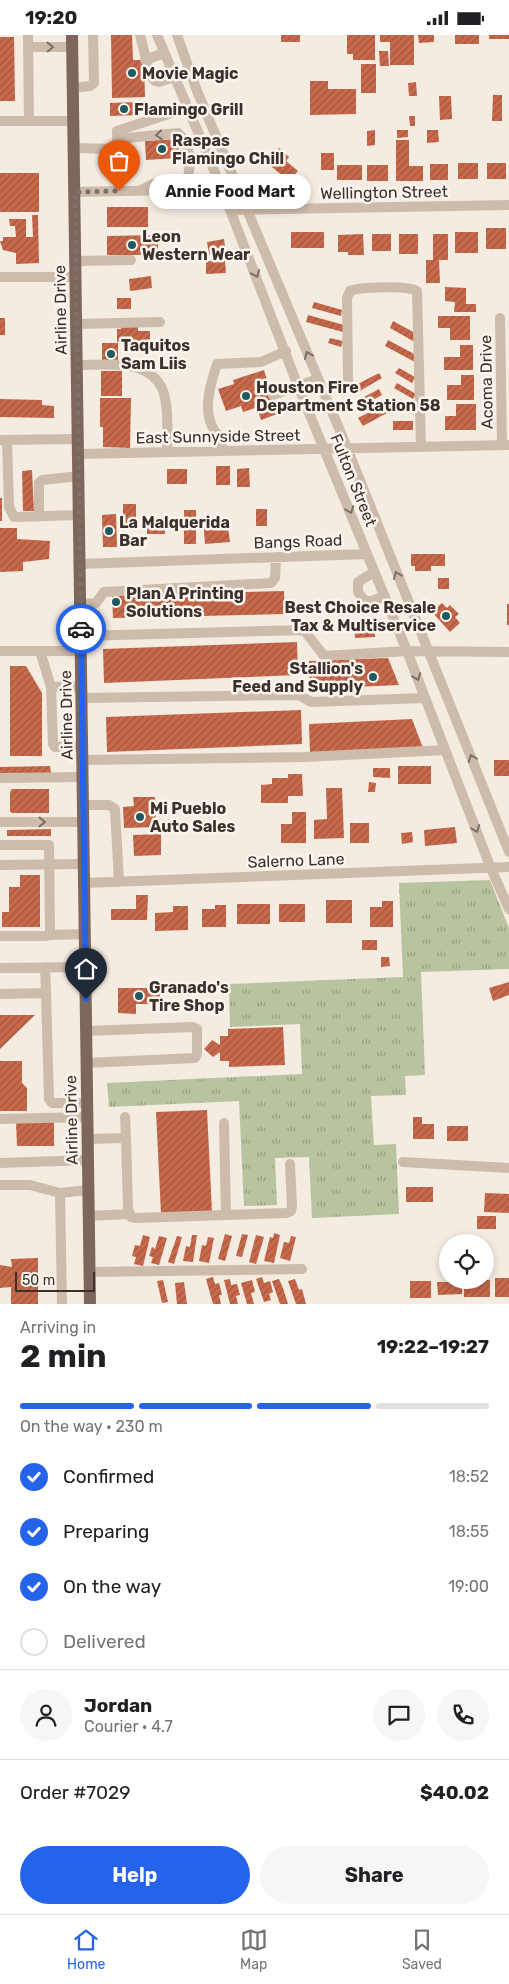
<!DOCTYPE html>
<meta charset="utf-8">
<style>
:root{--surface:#fff;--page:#f6f6f6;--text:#202124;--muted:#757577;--line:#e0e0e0;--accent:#2563eb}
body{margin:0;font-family:Rubik,sans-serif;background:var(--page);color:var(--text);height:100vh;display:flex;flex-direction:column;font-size:19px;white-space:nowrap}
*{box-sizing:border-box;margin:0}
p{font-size:16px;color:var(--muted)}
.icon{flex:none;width:28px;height:28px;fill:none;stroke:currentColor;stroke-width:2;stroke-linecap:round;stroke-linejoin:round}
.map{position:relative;height:1269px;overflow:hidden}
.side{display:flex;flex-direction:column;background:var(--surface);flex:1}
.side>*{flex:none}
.fabs{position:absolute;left:439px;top:1199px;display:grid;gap:10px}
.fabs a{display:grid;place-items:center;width:55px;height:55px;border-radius:50%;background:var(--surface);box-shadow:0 2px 8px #0003;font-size:25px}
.scale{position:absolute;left:15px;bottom:12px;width:80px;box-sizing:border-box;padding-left:5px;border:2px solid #3b302b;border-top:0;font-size:14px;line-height:18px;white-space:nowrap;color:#3b302b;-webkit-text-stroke:4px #fbf5ee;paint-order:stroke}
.pin{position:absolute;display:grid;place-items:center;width:42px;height:42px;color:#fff;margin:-51px -21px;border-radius:50% 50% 50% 0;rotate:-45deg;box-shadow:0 0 5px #0007}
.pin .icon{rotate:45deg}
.courier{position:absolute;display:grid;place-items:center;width:50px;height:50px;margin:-25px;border:4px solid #2563eb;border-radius:50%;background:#fff;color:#222;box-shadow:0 1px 6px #0007}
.bubble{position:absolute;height:35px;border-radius:18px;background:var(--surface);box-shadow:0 2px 8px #0003;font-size:16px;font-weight:700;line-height:35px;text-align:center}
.headline em{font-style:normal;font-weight:700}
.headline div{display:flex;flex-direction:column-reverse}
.headline{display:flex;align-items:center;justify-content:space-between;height:85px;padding:0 20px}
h1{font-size:32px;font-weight:700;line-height:38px}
.bar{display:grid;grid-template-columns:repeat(4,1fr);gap:8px 5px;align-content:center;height:60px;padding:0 20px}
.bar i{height:6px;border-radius:4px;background:var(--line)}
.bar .active{background:var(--accent)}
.bar p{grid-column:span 4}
.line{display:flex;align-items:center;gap:12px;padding:0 20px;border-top:1px solid var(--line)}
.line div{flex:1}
.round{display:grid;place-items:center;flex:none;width:52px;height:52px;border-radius:26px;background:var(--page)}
ol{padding:0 20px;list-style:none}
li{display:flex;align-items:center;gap:15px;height:55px}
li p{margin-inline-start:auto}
li .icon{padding:5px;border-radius:50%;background:var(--accent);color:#fff;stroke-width:4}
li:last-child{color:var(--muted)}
li i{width:28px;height:28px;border:2px solid var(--line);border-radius:50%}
.cta{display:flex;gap:10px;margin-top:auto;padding:10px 20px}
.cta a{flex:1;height:58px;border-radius:30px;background:var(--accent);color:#fff;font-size:20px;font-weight:700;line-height:58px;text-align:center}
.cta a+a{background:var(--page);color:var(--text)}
.status{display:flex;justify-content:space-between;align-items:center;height:35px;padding:0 25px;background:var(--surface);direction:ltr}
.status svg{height:14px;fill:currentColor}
.tab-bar{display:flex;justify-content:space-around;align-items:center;height:70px;border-top:1px solid var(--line);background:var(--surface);font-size:14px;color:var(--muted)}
.tab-bar a{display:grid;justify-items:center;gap:2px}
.tab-bar .active{color:var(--accent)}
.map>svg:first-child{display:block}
</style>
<div class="status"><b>19:20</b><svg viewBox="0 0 49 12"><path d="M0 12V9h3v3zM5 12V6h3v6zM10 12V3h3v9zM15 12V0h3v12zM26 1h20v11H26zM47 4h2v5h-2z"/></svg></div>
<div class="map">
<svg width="509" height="1269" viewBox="0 0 509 1269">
<defs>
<pattern id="grass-tufts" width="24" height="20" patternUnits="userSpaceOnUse" patternTransform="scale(1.25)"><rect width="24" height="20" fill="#b8c4a0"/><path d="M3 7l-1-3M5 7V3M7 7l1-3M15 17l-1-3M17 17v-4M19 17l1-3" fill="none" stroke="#97a083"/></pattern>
<pattern id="building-hatch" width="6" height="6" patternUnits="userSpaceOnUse" patternTransform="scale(1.25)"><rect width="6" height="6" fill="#c8694b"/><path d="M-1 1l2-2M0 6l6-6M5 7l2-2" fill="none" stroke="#a4573f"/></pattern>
</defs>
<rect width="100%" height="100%" fill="#f4ebe1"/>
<path fill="url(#grass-tufts)" d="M490,845L509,893V934L421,937L425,1040L405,1041L406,1060L371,1061L374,1110L396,1109L399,1179L312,1183L309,1122L275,1123L277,1170L244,1171L239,1066L109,1072L107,1048L302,1039L300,989L230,992L229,949L403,942L399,848Z"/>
<path fill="url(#building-hatch)" d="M111,0H132L133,25H144L145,62L112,63Z
M281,0H300V7H281Z
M347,0H375V25H353V19H347Z
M380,0H414V30H390V7H380Z
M418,0H434V7L419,8Z
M455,0H479V9H455Z
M489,0H509V4H489Z
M0,2H14L15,66H0Z
M379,16H388L389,31H380Z
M361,29H376V58H361Z
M310,46H328V54H356V79L310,80Z
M416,47L417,61H409L408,48Z
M493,60H502V86H492Z
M439,61H451L452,84L440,85Z
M139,67V80L110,81V68Z
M409,81H415V91H410Z
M375,95V110L367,111V96Z
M397,95H408V102L397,103Z
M427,95H438L439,107L427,108Z
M178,104L179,123L146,125L145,106Z
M396,105H409V131H423V146H396Z
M279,113L289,122L286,126L298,136L289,146L267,128Z
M321,118H334V135H321Z
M458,128H478V144H458Z
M487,128H506V144H487Z
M430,129H448V145H430Z
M337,130H362V145H337Z
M367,130H388V146H367Z
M0,138H39V177H0Z
M107,172H148V192H107Z
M32,180H38L39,228L16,229V218L3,215L0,206H3V202H16L15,191H10L9,184H26V202H33Z
M486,193H506V214H486Z
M291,197H324V213H291Z
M455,197H478V218H455Z
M363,199L364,220H348V217H338V200Z
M372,199H391V216H372Z
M399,199H418V219H399Z
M433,199H448V225H439L440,248H426V225H433Z
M158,200V220H107V201Z
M224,204L226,217L209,220L207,207Z
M206,226H225L226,238L206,239Z
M151,241L152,253L130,256L129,244Z
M445,252L466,253V269H476V277H454L455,267L445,266Z
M117,263H131V274H117Z
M314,267L342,275L341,281L312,273Z
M308,280L344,290L343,297L306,287Z
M438,281H470V305H450V293H438Z
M0,283H5V300H0Z
M393,286L417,299L413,306L390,293Z
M121,291H138V296H150V307H117V294H121Z
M330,303L343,306L341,312L328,308Z
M388,305L418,321L415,327L385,311Z
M102,308H118V326H102Z
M460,310H473V335H444V322H460Z
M399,333L415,342L412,348L395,338Z
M264,335L274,367L243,377L241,371L226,376L218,354L234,349L233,345Z
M101,336H122V361H101Z
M379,338L382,343L358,357L354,351Z
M461,340H474V365H447V350H461Z
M397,348L416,359L413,364L394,353Z
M379,354L382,360L358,373L355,367Z
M100,363H131L130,413L103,412V392H100Z
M0,364L42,365V370L54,371V383L0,382Z
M400,364L415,373L412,379L397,371Z
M456,369H476V395H445V381H456Z
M274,370L277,379L261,385L258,376Z
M383,370L387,378L363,391L358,383Z
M393,386H413V395H393Z
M216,431H230V450H216Z
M249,433L250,452H237V434Z
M167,434H187V449H167Z
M32,435L34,476H23L22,436Z
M0,463H2V486H0Z
M123,469H136V488H123Z
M256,474H267V491H256Z
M184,475H196V509H184Z
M116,479L117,512H103L102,480Z
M147,482H165V499H147Z
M216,483L217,493L228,492L230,507L205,509L203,484Z
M0,493H17V504L50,506L49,524L23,527V536L0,537Z
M411,519H445V531H431V536H415V531H411Z
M438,543H449V554H438Z
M284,556L285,579L113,583L112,560Z
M442,568L447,573L450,570L459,579L455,582L460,588L450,597L432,577Z
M507,569H509V590H507Z
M374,587L375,602L355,603L354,588Z
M297,607L298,640L104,648L103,614Z
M388,623L399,650L310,654L309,626Z
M10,631H26L42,658V721H10Z
M301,675L302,709L107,717L106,682Z
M412,684L423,713L310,718L309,689Z
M494,725H509V741H494Z
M50,731L51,738H0V732Z
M398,731H431V749H398Z
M373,733H390V743L373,742Z
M288,739H302L303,761H288V768H261V750L272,749V743H288Z
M369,747L376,748L375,757H368Z
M326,753H342L344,803L314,804V785L327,784Z
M12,754H49V778H12L10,776V757Z
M133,762H155L156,792L124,793L123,772L134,771Z
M292,777H306V808H281V789H292Z
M350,788H369V808H350Z
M455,792L457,808L425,811L424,795Z
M51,794V801H7V795Z
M412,797L413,807L402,809L401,798Z
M161,799V820L134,821L133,800Z
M20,840H40V892H2V877H9V852H20Z
M136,860H148L147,885H111V874H136Z
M326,865H352V888H326Z
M382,866H393V892H370V872H382Z
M237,869H270V889H237Z
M279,869H305V887H279Z
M215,870H226V892H202V874H215Z
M173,871H188V895L155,896V878L173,877Z
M362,905H377V915H362Z
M381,922H389L390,931L381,932Z
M509,947V960L493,966L489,953Z
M118,953H160V969H136V979L118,978Z
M0,980H35L0,1014Z
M283,992L285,1030L229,1032V1026H220V1017L213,1022L204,1014L212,1005L220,1010V1001H228V994Z
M0,1026H22V1048L27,1053V1076H0Z
M207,1075L212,1177L161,1179L156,1077Z
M413,1082H422V1089H434V1104H413Z
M16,1087H54V1111H17Z
M447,1091H468V1106H447Z
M406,1152H433V1167H406Z
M485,1158L509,1159V1178L484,1177Z
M477,1181H496V1194H477Z
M274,1198L280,1200L274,1228L264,1226L270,1202L273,1203Z
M225,1199L232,1201L225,1226L218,1224Z
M242,1199L248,1200L242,1222L236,1221Z
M143,1200L150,1202L143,1231L134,1229L136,1222L132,1221L135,1210L140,1211Z
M192,1200H197L193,1227L183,1226L186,1211L190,1212Z
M256,1200L264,1202L256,1229L249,1227Z
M159,1201L167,1203L159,1230L151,1228L153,1222L149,1221L152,1212L155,1214Z
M177,1201L182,1202L174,1229L168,1227Z
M291,1201L296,1202L290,1226L280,1223L284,1207L289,1208Z
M208,1202L214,1203L209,1228L199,1226L202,1210L206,1211Z
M38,1223V1269H11V1252L0,1253V1230L12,1232L11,1224Z
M213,1242L215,1249L219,1248L222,1260H219L221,1269H213L206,1244Z
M262,1242L264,1248L270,1246L273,1257L269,1259L271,1265L264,1267L256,1244Z
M495,1243H509V1262H495Z
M230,1244L231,1250L237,1249L240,1260L236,1261L238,1269H230L224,1245Z
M279,1244L283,1253L288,1269H280L272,1246Z
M295,1244L299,1255L302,1254L306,1269H296L288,1246Z
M163,1245L168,1267L162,1268L157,1246Z
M252,1245L255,1257L251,1258L254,1269H247L241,1248Z
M452,1245H462V1259L438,1260L437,1247H452Z
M464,1245H490V1262H464Z
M410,1246H431V1263H410Z
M184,1247L187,1269H177L175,1248Z"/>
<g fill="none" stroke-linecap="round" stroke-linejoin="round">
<path stroke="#cdbbac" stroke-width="10" d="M28,0L29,86
M140,0L150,40L155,46L159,47L175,42
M157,0L222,154L298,351L407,616L490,831L509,874
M177,0L197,56L341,398L509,817
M28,12H72
M145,25L164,18
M73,53L90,51L94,48L93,0
M0,86H74
M117,104L178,98C191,110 191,126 188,143L153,149L139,156
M74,113L117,114
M119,156L117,96L187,73
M75,157L222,154
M230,175L509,170
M76,226L131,225
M0,242H76
M500,283L502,410
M77,289L160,287
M77,330C108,330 157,322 165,363C169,380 167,400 167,417
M348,346L347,263L350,256C360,252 407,250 417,256L421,412
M273,360L318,344
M1,405L78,404
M7,405L9,472L14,482L79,480
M222,416C222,398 218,404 212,391C203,373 211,347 217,329L261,327L286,316
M78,419L509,410
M39,482V448L42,445L79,441
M80,529L367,519
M374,537L358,547V557L365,566H372L385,561
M80,569L96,568L104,557L271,548L275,543L276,522
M81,601L304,595L324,621L407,616L509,617
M0,616H81
M40,616L51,652L53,709L55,712L82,711
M51,652L82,651
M82,663L299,660L311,667L425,663
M82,725L304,722L445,715
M0,743L83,742
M83,770H109L115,774L119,847
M0,787H83
M0,810H49L50,895V900L45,901H0
M0,830L84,829
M84,848L509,832
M50,900L85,899
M0,933L85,932
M46,958L49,1064L52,1068H87
M0,959L46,958L45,932
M86,996L193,992L197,994V1019L195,1023L86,1028
M0,1084L87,1082
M224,1088L226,1180
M126,1103L128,1173L131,1182L136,1183L286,1178L291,1176L292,1171L290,1129
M88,1104L126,1103L125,1082
M403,1127L509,1133
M0,1128L88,1125
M0,1150H30L60,1158L88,1155
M60,1158L62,1269
M89,1181L130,1179
M89,1237L302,1234"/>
<path stroke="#7d675c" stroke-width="12" d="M72,0L90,1269"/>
</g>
<defs><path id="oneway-chevron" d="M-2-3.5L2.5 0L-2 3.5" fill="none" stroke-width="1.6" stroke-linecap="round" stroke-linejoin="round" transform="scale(1.25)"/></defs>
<g stroke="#7d6f65">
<use href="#oneway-chevron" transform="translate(50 12) rotate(-1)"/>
<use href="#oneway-chevron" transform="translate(159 100) rotate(175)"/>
<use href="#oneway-chevron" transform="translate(256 239) rotate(68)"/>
<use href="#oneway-chevron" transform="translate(308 320) rotate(-113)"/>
<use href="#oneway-chevron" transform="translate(350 475) rotate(69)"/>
<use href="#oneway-chevron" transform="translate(397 540) rotate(-113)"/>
<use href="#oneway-chevron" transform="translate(417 642) rotate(69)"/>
<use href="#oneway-chevron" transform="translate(472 723) rotate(-111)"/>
<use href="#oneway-chevron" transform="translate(42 787)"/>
<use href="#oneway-chevron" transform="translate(476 794) rotate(69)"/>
</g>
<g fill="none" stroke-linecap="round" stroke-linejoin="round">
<path stroke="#7c716b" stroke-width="5" stroke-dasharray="0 9" d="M81,594L75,157L119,156"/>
<path stroke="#2563eb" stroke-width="6" d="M81,594L86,964"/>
</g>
<g fill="#1f5a5e" stroke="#fbf5ee" stroke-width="2">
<circle cx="132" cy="38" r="5"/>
<circle cx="124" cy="74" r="5"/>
<circle cx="162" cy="114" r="5"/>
<circle cx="132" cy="210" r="5"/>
<circle cx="111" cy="319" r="5"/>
<circle cx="246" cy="361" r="5"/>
<circle cx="109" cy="496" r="5"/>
<circle cx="116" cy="567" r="5"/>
<circle cx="446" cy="581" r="5"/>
<circle cx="373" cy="642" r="5"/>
<circle cx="140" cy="782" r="5"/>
<circle cx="139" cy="961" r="5"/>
</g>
<g text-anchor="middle" stroke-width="5" stroke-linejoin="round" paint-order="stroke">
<g font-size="16" font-weight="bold" fill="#3b302b" stroke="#fbf5ee" text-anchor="start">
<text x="142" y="44">Movie Magic</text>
<text x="134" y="80">Flamingo Grill</text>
<text x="172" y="111">Raspas<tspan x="172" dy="18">Flamingo Chill</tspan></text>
<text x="142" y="207">Leon<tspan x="142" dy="18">Western Wear</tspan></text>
<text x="121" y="316">Taquitos<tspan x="121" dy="18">Sam Liis</tspan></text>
<text x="256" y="358">Houston Fire<tspan x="256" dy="18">Department Station 58</tspan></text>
<text x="119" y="493">La Malquerida<tspan x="119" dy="18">Bar</tspan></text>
<text x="126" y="564">Plan A Printing<tspan x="126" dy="18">Solutions</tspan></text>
<text x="436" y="578" text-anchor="end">Best Choice Resale<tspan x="436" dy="18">Tax &amp; Multiservice</tspan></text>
<text x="363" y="639" text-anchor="end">Stallion's<tspan x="363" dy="18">Feed and Supply</tspan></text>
<text x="150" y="779">Mi Pueblo<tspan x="150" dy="18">Auto Sales</tspan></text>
<text x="149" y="958">Granado's<tspan x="149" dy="18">Tire Shop</tspan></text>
</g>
<g font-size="16" fill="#3b302b" stroke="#fbf5ee">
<text transform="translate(384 157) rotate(-1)" y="6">Wellington Street</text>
<text transform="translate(60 275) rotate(-91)" y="6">Airline Drive</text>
<text transform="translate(486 347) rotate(-91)" y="6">Acoma Drive</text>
<text transform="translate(218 401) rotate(-1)" y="6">East Sunnyside Street</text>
<text transform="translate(354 445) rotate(68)" y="6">Fulton Street</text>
<text transform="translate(298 506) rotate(-2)" y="6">Bangs Road</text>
<text transform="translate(66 680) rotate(-91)" y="6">Airline Drive</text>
<text transform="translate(296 825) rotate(-2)" y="6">Salerno Lane</text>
<text transform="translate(71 1085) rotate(-91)" y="6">Airline Drive</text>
</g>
</g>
</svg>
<div class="fabs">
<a><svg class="icon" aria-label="locate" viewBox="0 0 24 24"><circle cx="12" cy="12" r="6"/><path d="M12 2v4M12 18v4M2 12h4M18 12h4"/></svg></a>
</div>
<div class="scale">50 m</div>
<div class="pin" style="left:119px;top:156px;background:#ea580c"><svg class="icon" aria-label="bag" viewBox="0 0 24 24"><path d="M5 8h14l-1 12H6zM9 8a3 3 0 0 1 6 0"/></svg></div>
<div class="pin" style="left:86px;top:964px;background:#1f2937"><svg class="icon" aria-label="home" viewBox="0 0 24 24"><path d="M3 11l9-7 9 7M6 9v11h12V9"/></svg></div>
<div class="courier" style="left:81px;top:594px"><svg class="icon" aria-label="car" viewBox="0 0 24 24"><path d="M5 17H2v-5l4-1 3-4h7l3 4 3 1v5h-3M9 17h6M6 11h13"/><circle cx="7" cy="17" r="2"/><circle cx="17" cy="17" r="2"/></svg></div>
<div class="bubble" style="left:149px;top:139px;width:162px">Annie Food Mart</div>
</div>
<section class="side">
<div class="headline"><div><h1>2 min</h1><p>Arriving in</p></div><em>19:22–19:27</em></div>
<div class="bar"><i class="active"></i><i class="active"></i><i class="active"></i><i></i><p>On the way · 230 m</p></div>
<ol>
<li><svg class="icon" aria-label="check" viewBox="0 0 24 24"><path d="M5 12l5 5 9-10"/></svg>Confirmed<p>18:52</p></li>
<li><svg class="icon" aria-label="check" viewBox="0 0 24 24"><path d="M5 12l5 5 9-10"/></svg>Preparing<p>18:55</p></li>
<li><svg class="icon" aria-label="check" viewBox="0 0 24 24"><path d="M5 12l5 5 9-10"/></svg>On the way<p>19:00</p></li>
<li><i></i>Delivered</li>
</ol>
<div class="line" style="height:90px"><a class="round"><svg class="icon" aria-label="person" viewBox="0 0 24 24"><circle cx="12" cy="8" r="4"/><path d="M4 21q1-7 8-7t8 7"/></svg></a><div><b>Jordan</b><p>Courier · 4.7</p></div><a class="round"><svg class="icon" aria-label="chat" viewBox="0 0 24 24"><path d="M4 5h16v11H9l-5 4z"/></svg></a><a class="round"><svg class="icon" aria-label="phone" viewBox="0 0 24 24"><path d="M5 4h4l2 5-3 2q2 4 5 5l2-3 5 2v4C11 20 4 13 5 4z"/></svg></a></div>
<div class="line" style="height:65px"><div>Order #7029</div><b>$40.02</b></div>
<div class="cta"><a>Help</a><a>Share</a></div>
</section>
<nav class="tab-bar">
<a class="active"><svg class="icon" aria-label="home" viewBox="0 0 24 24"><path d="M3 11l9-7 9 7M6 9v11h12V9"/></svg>Home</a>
<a><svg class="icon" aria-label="map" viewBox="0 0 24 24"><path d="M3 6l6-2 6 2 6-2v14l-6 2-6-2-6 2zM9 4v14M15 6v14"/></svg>Map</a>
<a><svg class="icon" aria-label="saved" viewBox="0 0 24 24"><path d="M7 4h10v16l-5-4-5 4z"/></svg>Saved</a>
</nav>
